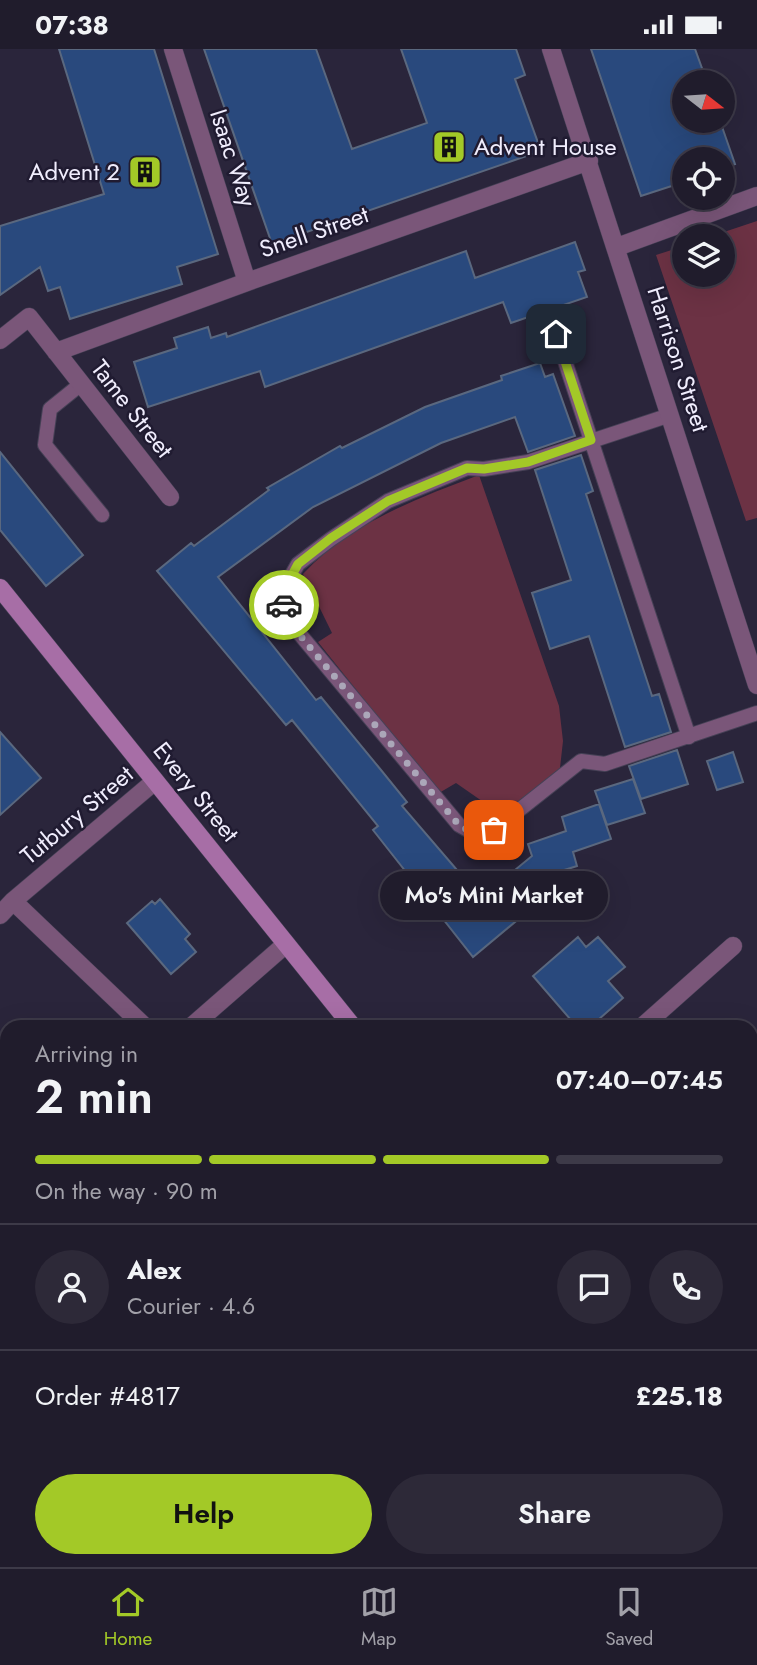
<!DOCTYPE html>
<meta charset="utf-8">
<style>
:root{--surface:#201c2c;--page:#2d2938;--text:#f1f3f6;--muted:#a2a1a9;--line:#3d3a48;--accent:#a3c927}
body{margin:0;font-family:Jost,sans-serif;background:var(--page);color:var(--text);height:100vh;display:flex;flex-direction:column;font-size:26px;white-space:nowrap}
*{box-sizing:border-box;margin:0}
p{font-size:23px;color:var(--muted)}
.icon{flex:none;width:38px;height:38px;fill:none;stroke:currentColor;stroke-width:2;stroke-linecap:round;stroke-linejoin:round}
.map{position:relative;flex:1;overflow:hidden}
.panel{position:absolute;left:0px;top:971px;width:758px;height:548px;display:flex;flex-direction:column;background:var(--surface);border-radius:21px 21px 0 0;box-shadow:0 7px 28px #0002,0 0 0 2px var(--line)}
.panel>*{flex:none}
.needle{width:46px;rotate:107deg}
.fabs{position:absolute;left:672px;top:21px;display:grid;gap:14px}
.fabs a{display:grid;place-items:center;width:63px;height:63px;border-radius:50%;background:var(--surface);box-shadow:0 7px 28px #0002,0 0 0 2px var(--line);font-size:35px}
.pin{position:absolute;display:grid;place-items:center;width:60px;height:60px;color:#fff;margin:-30px;border-radius:14px;box-shadow:0 4px 10px #0006}
.courier{position:absolute;display:grid;place-items:center;width:70px;height:70px;margin:-35px;border:5px solid #a3c927;border-radius:50%;background:#fff;color:#222;box-shadow:0 2px 9px #0007}
.bubble{position:absolute;height:49px;border-radius:24px;background:var(--surface);box-shadow:0 7px 28px #0002,0 0 0 2px var(--line);font-size:23px;font-weight:600;line-height:49px;text-align:center}
.overview em{font-style:normal;font-weight:600}
.overview div{display:flex;flex-direction:column-reverse}
.overview{display:flex;align-items:center;justify-content:space-between;height:119px;padding:0 35px}
h1{font-size:46px;font-weight:600;line-height:52px}
.bar{display:grid;grid-template-columns:repeat(4,1fr);gap:10px 7px;align-content:center;height:84px;padding:0 35px}
.bar i{height:9px;border-radius:5px;background:var(--line)}
.bar .current{background:var(--accent)}
.bar p{grid-column:span 4}
.line{display:flex;align-items:center;gap:18px;padding:0 35px;border-top:2px solid var(--line)}
.line div{flex:1}
.round{display:grid;place-items:center;flex:none;width:74px;height:74px;border-radius:37px;background:var(--page)}
.cta{display:flex;gap:14px;margin-top:auto;padding:14px 35px}
.cta a{flex:1;height:80px;border-radius:42px;background:var(--accent);color:#111;font-size:28px;font-weight:600;line-height:80px;text-align:center}
.cta a+a{background:var(--page);color:var(--text)}
.status{display:flex;justify-content:space-between;align-items:center;height:49px;padding:0 35px;background:var(--surface);direction:ltr}
.status svg{height:19px;fill:currentColor}
.tab-bar{display:flex;justify-content:space-around;align-items:center;height:98px;border-top:2px solid var(--line);background:var(--surface);font-size:19px;color:var(--muted)}
.tab-bar a{display:grid;justify-items:center;gap:4px}
.tab-bar .current{color:var(--accent)}
.map>svg:first-child{display:block}
</style>
<div class="status"><b>07:38</b><svg viewBox="0 0 49 12"><path d="M0 12V9h3v3zM5 12V6h3v6zM10 12V3h3v9zM15 12V0h3v12zM26 1h20v11H26zM47 4h2v5h-2z"/></svg></div>
<div class="map">
<svg width="757" height="1518" viewBox="0 0 757 1518">
<rect width="100%" height="100%" fill="#2a253b"/>
<path fill="#6c3244" d="M757,172V469L746,472L656,206L684,197V226H723V187H712Z
M479,426L559,657L563,692L560,719L502,766L456,734L439,744L318,593L332,584L303,525C350,474 416,450 479,426Z
M0,1346L7,1349V1512H123V1518H0Z"/>
<g fill="none" stroke-linecap="round" stroke-linejoin="round">
<path stroke="#1e627a" stroke-width="65" d="M0,1462L7,1479"/>
</g>
<path fill="#29497d" stroke="#5a687f" stroke-width="2" d="M59,0H154L218,205L177,218L182,235L70,270L60,238L48,242L40,218L0,246V177L104,145Z
M204,0H316L352,100L427,74L401,0H516L525,26L515,30L541,102L272,195Z
M591,0H695L707,33H684V72H720L735,115L723,119V110H684V133L641,147Z
M575,193L585,221L578,223L587,248L511,274L503,253L265,338L260,322L148,358L134,313L177,299L174,289L208,278L211,289L226,284L227,288L466,202L475,229Z
M540,314L545,328L553,325L575,387L528,403L515,368L441,394L313,458L218,528L316,651L321,648L381,721L407,753L402,757L481,849L532,807L528,795L566,782L562,768L599,755L611,790L573,803L577,817L539,829L545,848L473,908L373,781L378,777L292,671L286,676L157,522L191,494L194,497L269,441L267,439L340,397L342,399L425,358L502,331L501,327Z
M0,403L83,506L46,537L0,481Z
M581,406L593,442L586,445L652,647L659,645L671,683L625,698L589,587L550,600L532,544L571,531L535,421Z
M0,683L41,729L0,766Z
M677,701L688,735L641,750L629,717Z
M733,703L743,733L717,741L707,712Z
M633,730L645,764L607,776L595,742Z
M160,850L190,885L185,890L196,903L171,925L127,874L152,852L155,855Z
M578,888L586,898L598,888L625,918L608,932L623,949L590,978H577L533,927Z"/>
<g fill="none" stroke-linecap="round" stroke-linejoin="round">
<defs>
<path id="lane" d="M556,285L689,688
M81,335L50,360L45,396L102,466
M670,366L528,413L484,420L467,419L388,452L331,490L298,515L283,541L284,558L293,577L459,776L473,784L494,781L581,712L605,715L757,664"/>
<path id="street" d="M173,0L247,233
M551,0L757,636
M617,198L757,147
M0,291L29,268L170,448
M56,303L247,233L589,112
M13,852L145,978
M0,866L13,852L155,732
M191,978L286,895
M642,978L733,897
M751,1267L757,1264
M0,1313L7,1316
M308,1512L313,1518"/>
<path id="secondary" d="M0,539L353,978
M751,1471L757,1478"/>
</defs>
<use href="#lane" stroke="#464156" stroke-width="16"/>
<use href="#street" stroke="#464156" stroke-width="19"/>
<use href="#secondary" stroke="#464156" stroke-width="19"/>
<use href="#lane" stroke="#7a5679" stroke-width="14"/>
<use href="#street" stroke="#7a5679" stroke-width="18"/>
<use href="#secondary" stroke="#a76ea6" stroke-width="18"/>
</g>
<g fill="none" stroke-linecap="round" stroke-linejoin="round">
<path stroke="#aba7b9" stroke-width="7" stroke-dasharray="0 12.6" d="M284,556L293,578L459,776L473,784L494,781"/>
<path stroke="#a3c927" stroke-width="9" d="M284,556V541L298,515L331,489L388,452L467,419L484,420L528,413L591,391L556,285"/>
</g>
<defs>
<symbol id="building-square" viewBox="-11 -11 22 22"><rect x="-9" y="-9" width="18" height="18" rx="4" fill="#a3c927" stroke="#201b31"/><path d="M-4-6H4V6H1V3H-1V6H-4ZM-2.5-4.3h1.7v1.8h-1.7ZM.8-4.3h1.7v1.8H.8ZM-2.5-1h1.7V.8h-1.7ZM.8-1h1.7V.8H.8Z" fill="#111"/></symbol>
</defs>
<g fill-rule="evenodd">
<use href="#building-square" x="430" y="79" width="38" height="38"/>
<use href="#building-square" x="126" y="104" width="38" height="38"/>
</g>
<g text-anchor="middle" stroke-width="5" stroke-linejoin="round" paint-order="stroke">
<g font-size="24" fill="#f0edfd" stroke="#201b31" text-anchor="start">
<text x="474" y="106">Advent House</text>
<text x="120" y="131" text-anchor="end">Advent 2</text>
</g>
<g font-size="24" fill="#f0edfd" stroke="#201b31">
<text transform="translate(233 109) rotate(72)" y="8">Isaac Way</text>
<text transform="translate(314 183) rotate(-19)" y="8">Snell Street</text>
<text transform="translate(678 310) rotate(72)" y="8">Harrison Street</text>
<text transform="translate(132 360) rotate(52)" y="8">Tame Street</text>
<text transform="translate(196 743) rotate(51)" y="8">Every Street</text>
<text transform="translate(77 766) rotate(-40)" y="8">Tutbury Street</text>
</g>
</g>
</svg>
<div class="fabs">
<a><svg class="needle" viewBox="-14 -14 28 28"><path d="M0-13l5 13h-10z" fill="#e53935"/><path d="M0 13l5-13h-10z" fill="#a2a1a9"/></svg></a>
<a><svg class="icon" aria-label="locate" viewBox="0 0 24 24"><circle cx="12" cy="12" r="6"/><path d="M12 2v4M12 18v4M2 12h4M18 12h4"/></svg></a>
<a><svg class="icon" aria-label="layers" viewBox="0 0 24 24"><path d="M12 4l9 5-9 5-9-5zM3 14l9 5 9-5"/></svg></a>
</div>
<div class="pin" style="left:494px;top:781px;background:#ea580c"><svg class="icon" aria-label="bag" viewBox="0 0 24 24"><path d="M5 8h14l-1 12H6zM9 8a3 3 0 0 1 6 0"/></svg></div>
<div class="pin" style="left:556px;top:285px;background:#1f2937"><svg class="icon" aria-label="home" viewBox="0 0 24 24"><path d="M3 11l9-7 9 7M6 9v11h12V9"/></svg></div>
<div class="courier" style="left:284px;top:556px"><svg class="icon" aria-label="car" viewBox="0 0 24 24"><path d="M5 17H2v-5l4-1 3-4h7l3 4 3 1v5h-3M9 17h6M6 11h13"/><circle cx="7" cy="17" r="2"/><circle cx="17" cy="17" r="2"/></svg></div>
<div class="bubble" style="left:380px;top:822px;width:228px">Mo's Mini Market</div>
<section class="panel">
<div class="overview"><div><h1>2 min</h1><p>Arriving in</p></div><em>07:40–07:45</em></div>
<div class="bar"><i class="current"></i><i class="current"></i><i class="current"></i><i></i><p>On the way · 90 m</p></div>
<div class="line" style="height:126px"><a class="round"><svg class="icon" aria-label="person" viewBox="0 0 24 24"><circle cx="12" cy="8" r="4"/><path d="M4 21q1-7 8-7t8 7"/></svg></a><div><b>Alex</b><p>Courier · 4.6</p></div><a class="round"><svg class="icon" aria-label="chat" viewBox="0 0 24 24"><path d="M4 5h16v11H9l-5 4z"/></svg></a><a class="round"><svg class="icon" aria-label="phone" viewBox="0 0 24 24"><path d="M5 4h4l2 5-3 2q2 4 5 5l2-3 5 2v4C11 20 4 13 5 4z"/></svg></a></div>
<div class="line" style="height:91px"><div>Order #4817</div><b>£25.18</b></div>
<div class="cta"><a>Help</a><a>Share</a></div>
</section>
</div>
<nav class="tab-bar">
<a class="current"><svg class="icon" aria-label="home" viewBox="0 0 24 24"><path d="M3 11l9-7 9 7M6 9v11h12V9"/></svg>Home</a>
<a><svg class="icon" aria-label="map" viewBox="0 0 24 24"><path d="M3 6l6-2 6 2 6-2v14l-6 2-6-2-6 2zM9 4v14M15 6v14"/></svg>Map</a>
<a><svg class="icon" aria-label="saved" viewBox="0 0 24 24"><path d="M7 4h10v16l-5-4-5 4z"/></svg>Saved</a>
</nav>
